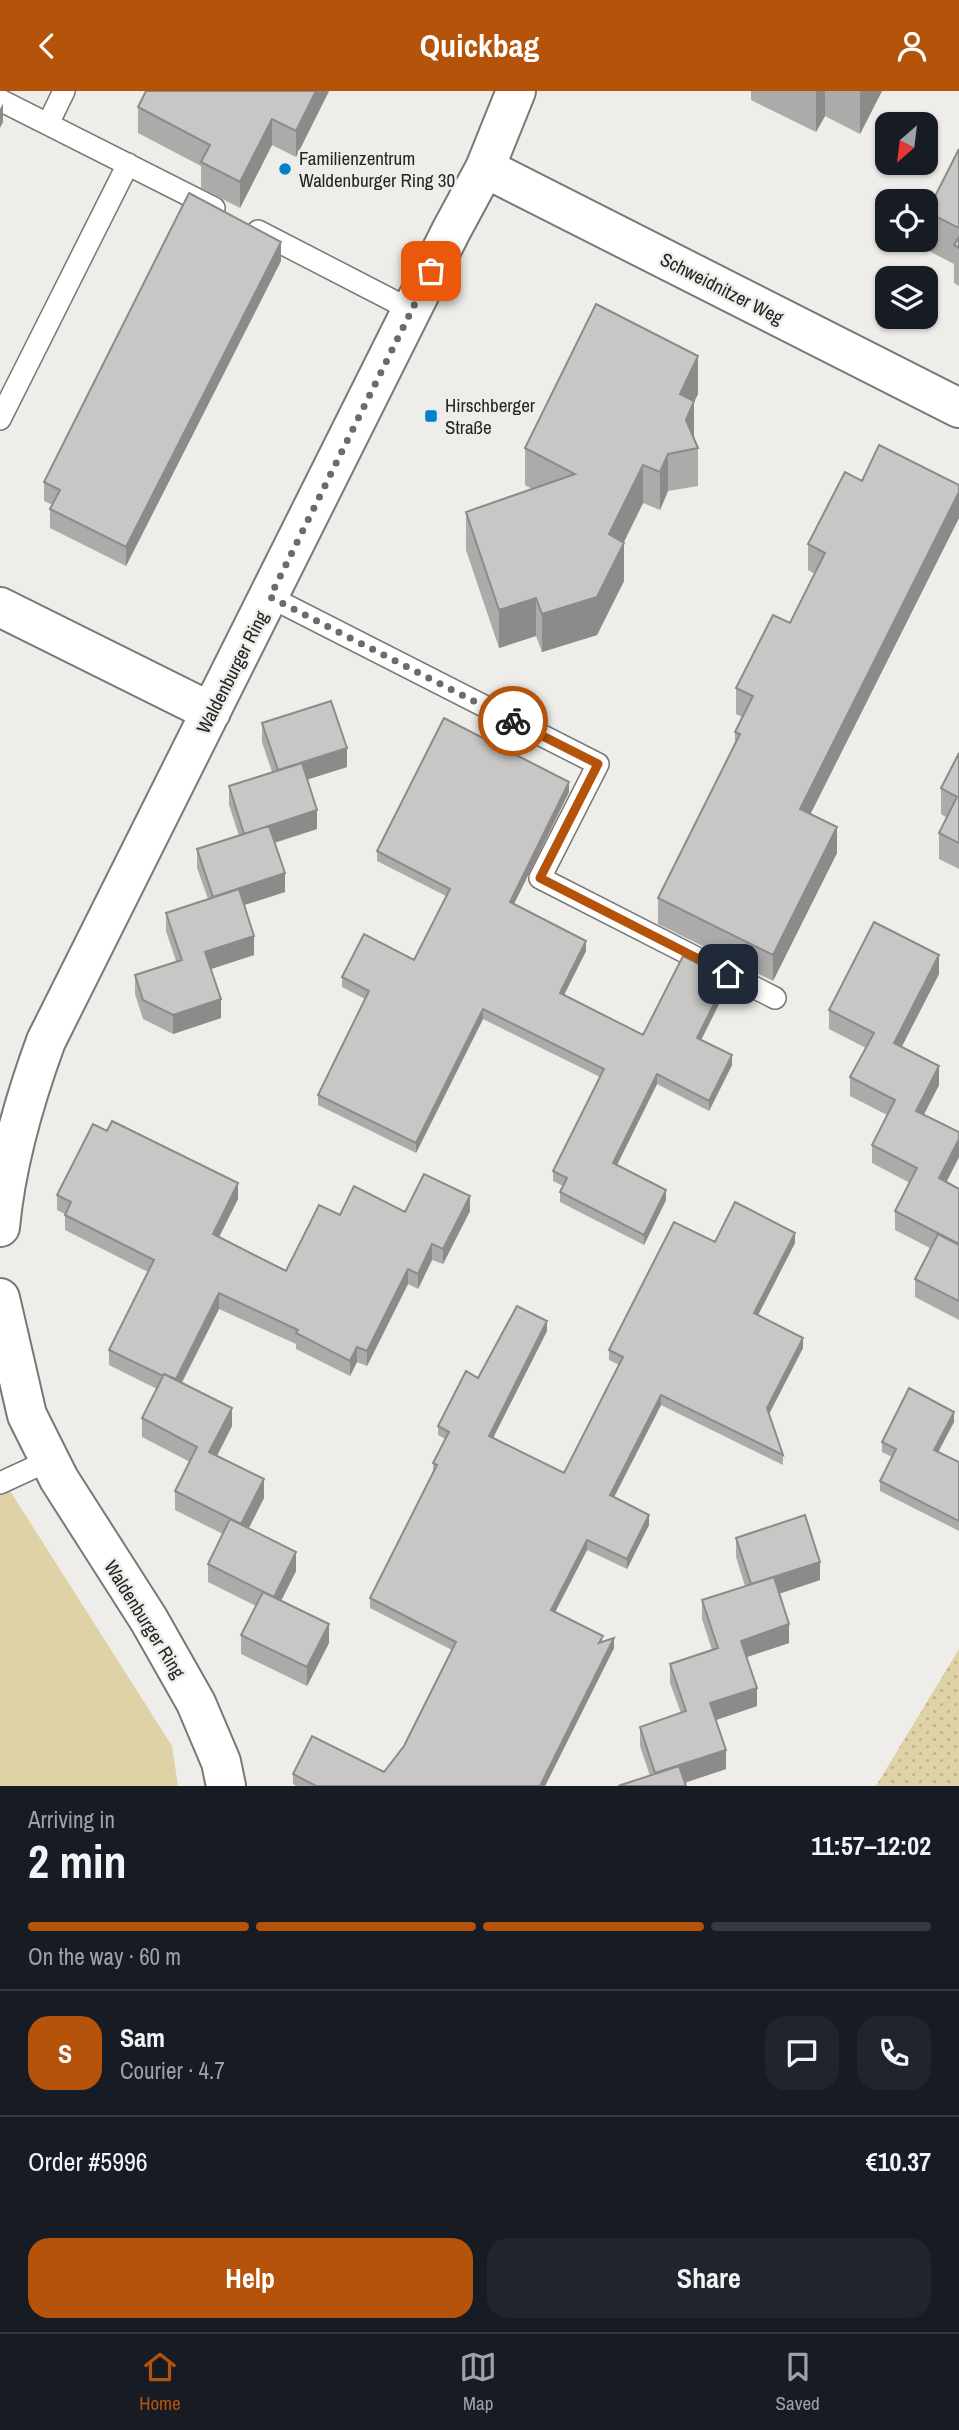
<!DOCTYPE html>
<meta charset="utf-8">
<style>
:root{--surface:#171b24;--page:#20242c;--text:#f1f3f6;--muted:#9ea1a6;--line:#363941;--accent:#b45309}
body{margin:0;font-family:"Archivo Narrow",sans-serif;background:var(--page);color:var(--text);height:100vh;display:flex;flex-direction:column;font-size:26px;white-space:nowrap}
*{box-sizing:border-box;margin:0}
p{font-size:23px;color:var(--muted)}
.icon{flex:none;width:38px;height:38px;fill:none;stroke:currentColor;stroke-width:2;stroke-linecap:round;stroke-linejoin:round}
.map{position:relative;height:1695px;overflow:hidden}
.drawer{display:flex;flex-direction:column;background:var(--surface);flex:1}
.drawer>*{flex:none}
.needle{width:46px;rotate:208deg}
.buttons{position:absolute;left:875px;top:21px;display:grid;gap:14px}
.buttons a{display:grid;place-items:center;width:63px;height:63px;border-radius:14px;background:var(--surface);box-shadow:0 2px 5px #0004;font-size:35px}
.pin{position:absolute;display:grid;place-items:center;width:60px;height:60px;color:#fff;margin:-30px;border-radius:14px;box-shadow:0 4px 10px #0006}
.courier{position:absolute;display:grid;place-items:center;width:70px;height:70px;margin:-35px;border:5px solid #b45309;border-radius:50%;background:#fff;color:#222;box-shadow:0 2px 9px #0007}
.overview em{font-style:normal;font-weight:700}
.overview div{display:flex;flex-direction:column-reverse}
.overview{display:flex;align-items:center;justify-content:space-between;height:119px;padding:0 28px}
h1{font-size:46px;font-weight:700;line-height:52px}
.bar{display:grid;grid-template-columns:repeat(4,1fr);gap:10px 7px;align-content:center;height:84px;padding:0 28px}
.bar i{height:9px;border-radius:5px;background:var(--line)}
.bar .on{background:var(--accent)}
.bar p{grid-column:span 4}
.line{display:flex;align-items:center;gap:18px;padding:0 28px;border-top:2px solid var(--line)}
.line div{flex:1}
.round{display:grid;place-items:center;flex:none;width:74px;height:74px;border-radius:21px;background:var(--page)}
.action{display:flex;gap:14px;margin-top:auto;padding:14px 28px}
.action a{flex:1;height:80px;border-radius:21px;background:var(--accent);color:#fff;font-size:28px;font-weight:700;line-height:80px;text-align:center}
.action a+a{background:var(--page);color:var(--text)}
header{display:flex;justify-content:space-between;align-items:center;height:91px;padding:0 28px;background:var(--accent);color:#fff;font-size:32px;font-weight:700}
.dock{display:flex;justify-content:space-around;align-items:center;height:98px;border-top:2px solid var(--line);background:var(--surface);font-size:19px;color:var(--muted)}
.dock a{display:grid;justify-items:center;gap:4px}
.dock .on{color:var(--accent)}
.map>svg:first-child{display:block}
</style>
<header><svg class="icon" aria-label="back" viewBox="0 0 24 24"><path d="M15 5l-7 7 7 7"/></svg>Quickbag<svg class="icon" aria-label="person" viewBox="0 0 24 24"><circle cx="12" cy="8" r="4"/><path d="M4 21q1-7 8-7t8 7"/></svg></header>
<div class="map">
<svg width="959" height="1695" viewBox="0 0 959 1695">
<defs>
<pattern id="park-dots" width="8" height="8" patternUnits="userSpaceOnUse" patternTransform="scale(1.75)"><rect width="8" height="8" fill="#ded2a6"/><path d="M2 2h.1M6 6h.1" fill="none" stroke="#beb48f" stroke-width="1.8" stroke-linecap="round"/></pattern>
</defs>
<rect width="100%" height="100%" fill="#eeedea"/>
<path fill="url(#park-dots)" d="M959,1558V1695H876Z"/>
<path fill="#ded2a6" d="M0,1384L172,1655L178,1695H0Z"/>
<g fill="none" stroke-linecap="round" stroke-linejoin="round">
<defs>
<path id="service" d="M0,9L214,117
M48,33L64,0
M258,140L411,219
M0,328L128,73
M270,506L598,673L540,787L775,907
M0,1392L50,1369"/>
<path id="minor" d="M485,77L959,317
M0,516L211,621
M0,1136C6,1072 24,1010 46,950L451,140L485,77L516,0
M0,1207L27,1324L59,1388L149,1529L196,1612L221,1671L226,1695"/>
</defs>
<use href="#service" stroke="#797875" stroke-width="24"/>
<use href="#minor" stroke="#797875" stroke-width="42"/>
<use href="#service" stroke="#fff" stroke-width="21"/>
<use href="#minor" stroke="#fff" stroke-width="38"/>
</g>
<path fill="#acaba9" d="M146,0H329L296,66L272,54L240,117L201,97V75L138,42V16Z
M751,0H882L860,43L825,25L816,41L751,9Z
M959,58V195L954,192V173L927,159V121Z
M281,170L126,475L50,437V418L53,414L44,410V391Z
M698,303L694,310V348L698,357V395L668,400L660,419L643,412L624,451V490L597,544L542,561L536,545L499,557L466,459V421L532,398L525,394V357Z
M959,394V427L810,723L837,762L773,890L658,833V807L735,653V641L742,626L736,623V597L790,532L815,483L808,479V453Z
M262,632L347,676L307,688L317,738L275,752L285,801L244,814L254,864L211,878L221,927L173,943L143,928L135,903V884L176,870L166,840V822L208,808L197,777V758L239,745L229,714V695L272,681L262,651Z
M959,662V778L939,768V742L947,727L941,723V697Z
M569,701L514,813L586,860L564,904L643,944L727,897L701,949L732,974L709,1020L657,993L617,1074L666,1109L644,1154L560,1111V1101L563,1095L553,1090V1080L600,986L483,928L416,1062L318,1014V1004L365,908L342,896V886L414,869L446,805L377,770V760Z
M939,883L901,956L939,994L924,1024L959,1041V1066L946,1091L959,1098V1229L915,1206V1188L930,1157L895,1139V1120L910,1092L872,1072V1054L887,1024L850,1005V986L866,957L829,938V919Z
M57,1104L238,1108L219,1146L286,1180L340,1124L405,1121L470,1120L443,1173L432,1169L418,1198L408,1193L367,1275L357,1271L350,1285L296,1258V1253L219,1218L182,1292L232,1335L217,1365L264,1407L249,1437L296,1480L281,1510L329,1552L307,1595L241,1563V1544L256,1515L208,1491V1473L223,1443L175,1419V1400L190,1371L142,1346V1327L157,1298L109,1274V1259L148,1181L65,1139V1123L57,1119Z
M715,1151L795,1152L758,1224L803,1257L769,1323L783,1364V1374L661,1314L614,1406L649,1434L627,1478L587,1459L555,1521L614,1557L545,1695H296L293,1693V1683L384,1681L404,1655L452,1559L370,1517V1507L433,1382V1372L445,1348L438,1344V1335L478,1287L547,1240L493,1347L564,1382L619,1274L609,1269V1259Z
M954,1331L938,1361L959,1371V1440L880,1400V1390L892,1366L882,1361V1351Z
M736,1447L820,1489L779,1503L789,1552L747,1566L757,1615L716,1629L726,1678L685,1692L650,1685L640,1655V1636L681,1622L670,1592V1573L712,1559L702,1528V1509L745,1495L736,1466Z"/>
<path fill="#8c8b8a" d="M316,0H329L296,66V40Z
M816,0H825V25L816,41Z
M860,0H882L860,43Z
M3,12V31L0,37V18Z
M272,28V54L240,117V91Z
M281,151V170L126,475V456Z
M698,265V303L680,340V303Z
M694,310V348L686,329Z
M668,363V400L660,419V381Z
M643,374V412L609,481V443Z
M959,401V427L800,744V718Z
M624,452V490L597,544L542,561V523Z
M536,507V545L499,557V519Z
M347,657V676L278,698V679Z
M569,691V701L510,821V811Z
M317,719V738L244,761V743Z
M837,736V762L773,890V864Z
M285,782V801L213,824V806Z
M254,845V864L205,880V861Z
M586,850V860L560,912V902Z
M939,864V883L894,971V952Z
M727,887V897L697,957V947Z
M221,908V927L173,943V924Z
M483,918V928L416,1062V1052Z
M732,964V974L709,1020V1010Z
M939,975V994L916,1038V1020Z
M657,983V993L613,1082V1072Z
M959,1048V1066L939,1106V1087Z
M238,1092V1108L213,1158V1143Z
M666,1099V1109L644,1154V1144Z
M470,1105V1120L443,1173V1158Z
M795,1142V1152L754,1232V1222Z
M432,1153V1169L418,1198V1183Z
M408,1178V1193L367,1275V1260Z
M219,1202V1218L174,1306V1291Z
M547,1230V1240L489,1355V1345Z
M803,1247V1257L767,1327V1317Z
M357,1256V1271L350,1285V1270Z
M661,1304V1314L610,1414V1404Z
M232,1317V1335L209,1380V1361Z
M954,1321V1331L934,1369V1359Z
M264,1388V1407L241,1452V1433Z
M649,1424V1434L627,1478V1468Z
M587,1449V1459L551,1529V1519Z
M296,1461V1480L274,1524V1506Z
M820,1471V1489L751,1512V1493Z
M329,1533V1552L307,1595V1576Z
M789,1533V1552L741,1568V1550Z
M614,1547V1557L545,1695H540Z
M757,1597V1615L710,1631V1612Z
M726,1659V1678L674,1695L655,1682Z"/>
<path fill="#c8c7c5" stroke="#8c8b8a" stroke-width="2" d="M146,0H316L296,40L272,28L240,91L201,71L210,54L138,16Z
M959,58V137L927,121Z
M189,102L281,151L126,456L50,418L60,399L44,391Z
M959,146V157L954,154Z
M596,213L698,265L680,303L694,310L686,329L698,357L668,363L660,381L643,374L609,443L624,452L597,506L542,523L536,507L499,519L466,421L575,383L525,357Z
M879,354L959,394V401L800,718L837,736L773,864L658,807L740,643L735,641L753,605L736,597L773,524L790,532L825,462L808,453L845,381L862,390Z
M331,610L347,657L278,679L262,632Z
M444,627L569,691L510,811L586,850L560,902L643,944L683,865L727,887L697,947L732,964L709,1010L657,983L613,1072L666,1099L644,1144L560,1101L567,1087L553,1080L604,978L483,918L416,1052L318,1004L369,900L342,886L364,843L414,869L450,798L377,760Z
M959,662V752L939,742L957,706L941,697Z
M302,672L317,719L244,743L229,695Z
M269,735L285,782L213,806L197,758Z
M239,798L254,845L205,861L221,908L173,924L143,909L135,884L182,869L166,822Z
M874,831L939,864L894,952L939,975L916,1020L959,1041V1048L939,1087L959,1098V1153L895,1120L917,1077L872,1054L895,1009L850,986L874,942L829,919Z
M112,1030L238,1092L213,1143L286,1180L319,1114L340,1124L354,1095L405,1121L424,1083L470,1105L443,1158L432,1153L418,1183L408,1178L367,1260L357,1256L350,1270L296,1242L298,1239L219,1202L176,1288L164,1283L163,1285L109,1259L154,1169L65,1124L71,1111L57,1104L93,1033L107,1040Z
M735,1111L795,1142L754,1222L803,1247L767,1317L783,1364L661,1304L610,1404L649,1424L627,1468L587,1449L551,1519L603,1545L599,1552L614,1547L540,1695H316L293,1683L312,1645L384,1681L404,1655L456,1551L370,1507L437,1374L433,1372L449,1341L438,1335L466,1280L478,1287L517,1215L547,1230L489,1345L564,1382L623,1266L609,1259L674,1131L715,1151Z
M938,1143L959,1154V1210L915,1188Z
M164,1283L232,1317L209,1361L264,1388L241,1433L175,1400L197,1356L142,1327Z
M909,1297L954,1321L934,1359L959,1371V1430L880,1390L896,1358L882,1351Z
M805,1424L820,1471L751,1493L736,1447Z
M230,1428L296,1461L274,1506L208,1473Z
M774,1486L789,1533L741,1550L757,1597L710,1612L726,1659L655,1682L640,1636L686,1620L670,1573L718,1557L702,1509Z
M263,1501L329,1533L307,1576L241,1544Z
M679,1675L686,1695H618Z"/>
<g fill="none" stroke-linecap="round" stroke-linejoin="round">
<path stroke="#6b6b69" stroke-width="7" stroke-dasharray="0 12.6" d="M431,180L270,506L513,630"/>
<path stroke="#b45309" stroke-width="9" d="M513,630L598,673L540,787L728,883"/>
</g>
<g fill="#0081c9" stroke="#eeedea" stroke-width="2.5">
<circle cx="285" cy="78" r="7"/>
<rect x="424" y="318" width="14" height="14" rx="3.5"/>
</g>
<g text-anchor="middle" stroke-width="5" stroke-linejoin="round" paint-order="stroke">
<g font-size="19" fill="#252524" stroke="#eeedea" text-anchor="start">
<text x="299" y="74">Familienzentrum<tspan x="299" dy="22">Waldenburger Ring 30</tspan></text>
<text x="445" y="321">Hirschberger<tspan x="445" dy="22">Straße</tspan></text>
</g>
<g font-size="19" fill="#252524" stroke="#eeedea">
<text transform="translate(722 197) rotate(27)" y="7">Schweidnitzer Weg</text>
<text transform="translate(232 581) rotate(-63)" y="7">Waldenburger Ring</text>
<text transform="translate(145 1528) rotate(58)" y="7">Waldenburger Ring</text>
</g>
</g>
</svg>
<div class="buttons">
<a><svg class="needle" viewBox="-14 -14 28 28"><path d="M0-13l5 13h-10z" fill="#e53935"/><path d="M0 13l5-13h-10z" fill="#9ea1a6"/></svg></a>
<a><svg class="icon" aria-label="locate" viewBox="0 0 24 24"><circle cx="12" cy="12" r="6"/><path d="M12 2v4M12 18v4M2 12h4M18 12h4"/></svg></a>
<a><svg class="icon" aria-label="layers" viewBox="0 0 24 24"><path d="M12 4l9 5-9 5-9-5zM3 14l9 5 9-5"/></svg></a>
</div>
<div class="pin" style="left:431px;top:180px;background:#ea580c"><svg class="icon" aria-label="bag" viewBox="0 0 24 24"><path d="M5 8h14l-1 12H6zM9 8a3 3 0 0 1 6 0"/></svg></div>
<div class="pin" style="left:728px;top:883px;background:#1f2937"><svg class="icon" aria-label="home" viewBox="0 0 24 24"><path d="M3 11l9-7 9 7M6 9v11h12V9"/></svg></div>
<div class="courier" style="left:513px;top:630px"><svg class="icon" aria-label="bike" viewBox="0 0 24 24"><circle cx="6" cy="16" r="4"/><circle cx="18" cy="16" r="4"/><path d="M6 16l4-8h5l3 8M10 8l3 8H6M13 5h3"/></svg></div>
</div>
<section class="drawer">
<div class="overview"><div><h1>2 min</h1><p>Arriving in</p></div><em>11:57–12:02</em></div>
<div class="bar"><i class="on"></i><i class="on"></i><i class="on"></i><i></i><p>On the way · 60 m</p></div>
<div class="line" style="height:126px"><b class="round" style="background:var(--accent);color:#fff">S</b><div><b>Sam</b><p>Courier · 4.7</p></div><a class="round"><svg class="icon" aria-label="chat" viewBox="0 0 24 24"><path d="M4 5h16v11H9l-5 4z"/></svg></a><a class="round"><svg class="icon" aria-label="phone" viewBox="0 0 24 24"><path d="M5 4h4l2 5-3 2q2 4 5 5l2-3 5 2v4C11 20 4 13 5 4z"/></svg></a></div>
<div class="line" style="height:91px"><div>Order #5996</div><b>€10.37</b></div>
<div class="action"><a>Help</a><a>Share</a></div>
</section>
<nav class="dock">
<a class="on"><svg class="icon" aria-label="home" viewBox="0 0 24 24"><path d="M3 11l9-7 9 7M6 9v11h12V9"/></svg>Home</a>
<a><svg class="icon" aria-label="map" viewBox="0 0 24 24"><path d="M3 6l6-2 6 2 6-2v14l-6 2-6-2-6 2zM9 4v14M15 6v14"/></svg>Map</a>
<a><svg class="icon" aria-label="saved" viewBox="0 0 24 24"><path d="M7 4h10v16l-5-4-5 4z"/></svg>Saved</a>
</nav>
